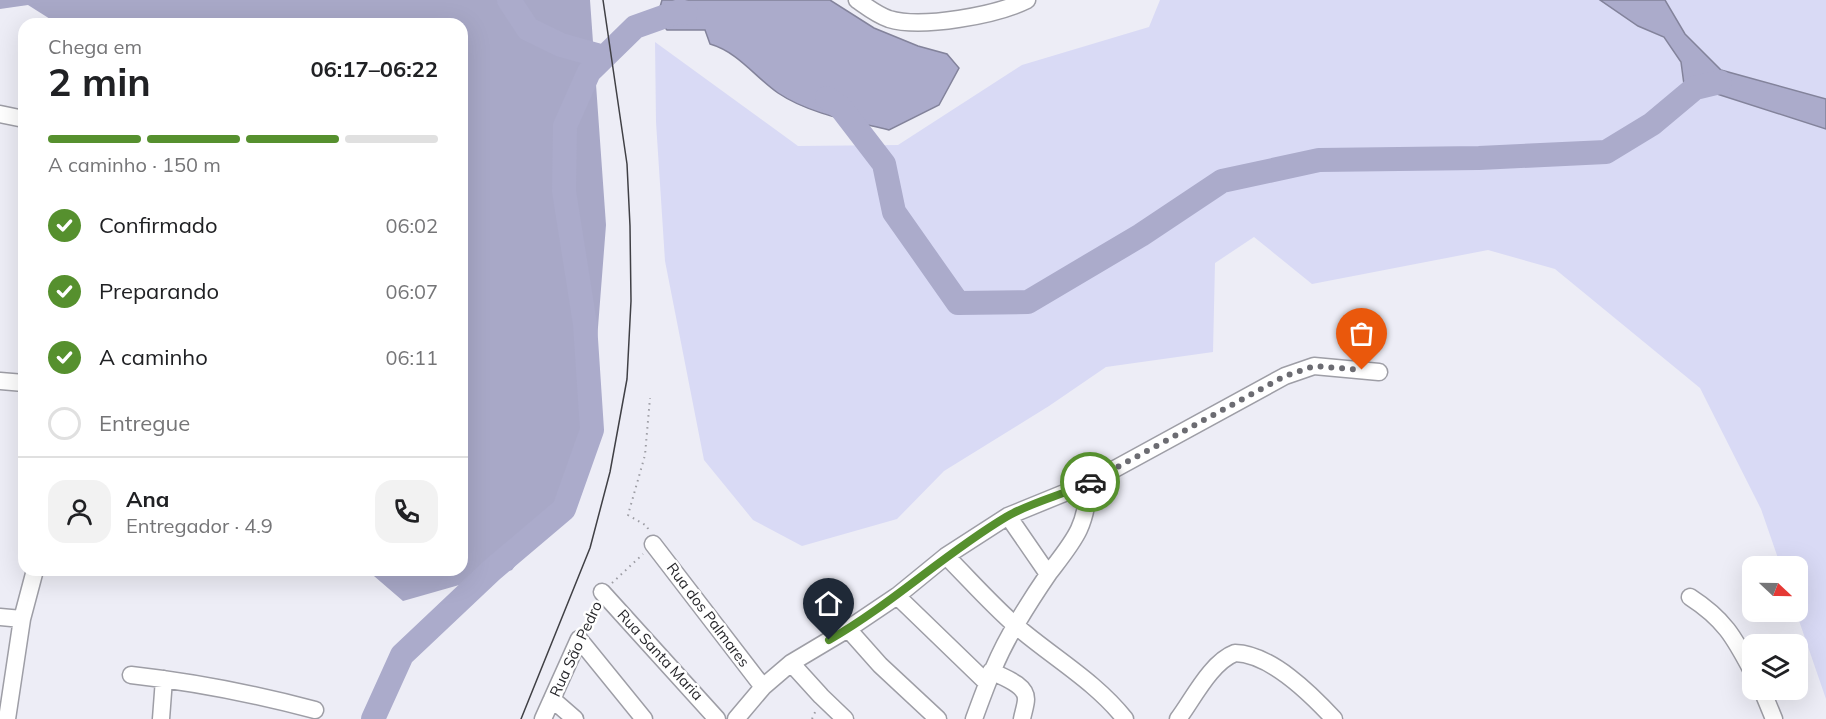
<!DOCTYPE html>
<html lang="pt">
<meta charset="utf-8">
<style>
:root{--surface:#fff;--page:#f2f2f2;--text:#202124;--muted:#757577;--line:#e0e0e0;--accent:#56902e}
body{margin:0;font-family:Mulish,sans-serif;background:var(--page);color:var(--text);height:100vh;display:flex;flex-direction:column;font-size:22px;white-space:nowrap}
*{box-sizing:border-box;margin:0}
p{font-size:20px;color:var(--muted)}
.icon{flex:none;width:33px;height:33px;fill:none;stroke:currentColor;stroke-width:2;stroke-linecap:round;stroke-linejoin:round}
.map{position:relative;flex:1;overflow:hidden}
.drawer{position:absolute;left:18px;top:18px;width:450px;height:558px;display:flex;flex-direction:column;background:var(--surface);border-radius:18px;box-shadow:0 6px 24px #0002}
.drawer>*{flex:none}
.needle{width:39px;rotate:112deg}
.controls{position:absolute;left:1742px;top:556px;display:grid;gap:12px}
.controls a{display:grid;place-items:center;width:66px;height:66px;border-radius:12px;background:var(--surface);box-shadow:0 6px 24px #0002;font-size:30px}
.pin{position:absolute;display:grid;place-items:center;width:51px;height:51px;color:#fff;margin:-62px -26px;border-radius:50% 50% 50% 0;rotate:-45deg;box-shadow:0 0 6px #0007}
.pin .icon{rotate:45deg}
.courier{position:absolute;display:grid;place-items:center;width:60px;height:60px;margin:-30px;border:4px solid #56902e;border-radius:50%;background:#fff;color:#222;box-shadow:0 2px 8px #0007}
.overview em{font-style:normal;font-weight:700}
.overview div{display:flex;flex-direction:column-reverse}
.overview{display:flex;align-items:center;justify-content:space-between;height:102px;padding:0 30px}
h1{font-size:39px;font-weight:700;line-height:45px}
.bar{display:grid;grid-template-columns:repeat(4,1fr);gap:9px 6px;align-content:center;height:72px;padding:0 30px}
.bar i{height:8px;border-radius:4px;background:var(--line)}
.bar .selected{background:var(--accent)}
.bar p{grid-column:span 4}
.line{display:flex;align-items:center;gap:15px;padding:0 30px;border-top:2px solid var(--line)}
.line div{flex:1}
.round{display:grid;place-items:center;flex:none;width:63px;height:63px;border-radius:18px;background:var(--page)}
ol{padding:0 30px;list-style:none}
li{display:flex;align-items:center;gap:18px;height:66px}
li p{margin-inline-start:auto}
li .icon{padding:6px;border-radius:50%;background:var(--accent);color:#fff;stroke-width:4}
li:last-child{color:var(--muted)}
li i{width:33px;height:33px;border:3px solid var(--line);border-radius:50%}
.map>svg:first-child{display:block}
</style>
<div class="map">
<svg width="1826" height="719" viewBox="0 0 1826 719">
<rect width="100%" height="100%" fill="#ededf6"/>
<path fill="#d9daf5" d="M1160,0H1600L1638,26L1664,37L1681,62L1685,92L1717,94L1826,129V699L1796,612L1797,567H1781L1761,509L1700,388L1555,269L1488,250L1312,284L1254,237L1215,263L1213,352L1106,367L1049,406L944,471L897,519L802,546L753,520L704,460L665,261L656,122L655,42L798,146L898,145L1022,65L1149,27Z
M1665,0H1826V99L1721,70L1685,34Z"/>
<path fill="#a8a8c7" d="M0,0H590L606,225L587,468L512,570L403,601L367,570H462V24H58L28,5L0,9Z"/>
<path fill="#ababcb" stroke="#83839b" stroke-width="1.5" d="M662,0H830L874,28L918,46L947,54L959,68L939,105L889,130C852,121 809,114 778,93C755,77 738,52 710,44L705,30H667L651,12L660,7Z
M1600,0H1665L1685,34L1721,70L1826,99V129L1717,94L1685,92L1681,62L1664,37L1638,26Z"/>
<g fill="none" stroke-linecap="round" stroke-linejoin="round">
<path stroke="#ababcb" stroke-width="24" d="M509,0L528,29L561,45L604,57
M827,98L841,108L884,164L894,212L958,303L1028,302L1141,235L1222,181L1319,160L1479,158L1606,152L1652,124L1695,88L1720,82
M373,719L402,655L492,570L564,509L592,430L585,324L564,191L565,126L589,72L635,27L680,11L686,13"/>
<defs>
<path id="minor" d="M857,0C867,7 877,15 889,19C922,29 997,15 1027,0
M0,114L24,119
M0,381L24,383
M1008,516L1048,574
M653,544L763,687
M946,556C969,579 991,604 1015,625C1052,657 1095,681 1125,719
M602,592L717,719
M897,596L987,683
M1690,597C1724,619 1734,637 1752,671
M0,617L22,619
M848,629L880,665L938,719
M791,663L821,696L845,719
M991,671C1002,677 1026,684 1026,699C1026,705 1023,713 1022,719
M131,675C193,682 255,694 315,710
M1762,690L1774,719
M552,699L575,719
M7,719L22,619L35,570
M161,719L164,679
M543,719L579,639L644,719
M736,719L763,687L791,663L848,629L897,596L946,556L1008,516L1089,483L1285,376L1314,366L1379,372
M974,719C986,686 998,653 1017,623C1027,606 1038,589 1049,573C1075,539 1086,528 1089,483
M1178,719C1193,699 1211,662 1235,653C1271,654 1311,694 1334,719"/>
</defs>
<use href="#minor" stroke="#9e9ea6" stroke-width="19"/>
<path stroke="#9c9ca3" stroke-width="2" stroke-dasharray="1.5 4.5" stroke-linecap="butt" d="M648,529L647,526L628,515L645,455L650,398
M612,583L643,554
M586,626L595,606
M812,719L816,710"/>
<use href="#minor" stroke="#fff" stroke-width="16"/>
<path stroke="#404045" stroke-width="1.5" d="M521,719L590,548L610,472L627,379L631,301L630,226L627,164L603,0"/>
</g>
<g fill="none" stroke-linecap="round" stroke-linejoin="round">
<path stroke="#6c6c72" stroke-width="6" stroke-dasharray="0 10.8" d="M1090,482L1285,376L1314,366L1362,370"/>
<path stroke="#56902e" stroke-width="8" d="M829,640C892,604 944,554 1006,517C1031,502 1063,495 1090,482"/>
</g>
<g text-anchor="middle" stroke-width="5" stroke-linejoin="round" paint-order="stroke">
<g font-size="15" fill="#27272b" stroke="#fff">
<text transform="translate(708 615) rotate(53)" y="5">Rua dos Palmares</text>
<text transform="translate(576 649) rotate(-65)" y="5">Rua São Pedro</text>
<text transform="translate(660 655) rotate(47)" y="5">Rua Santa Maria</text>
</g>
</g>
</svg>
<div class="controls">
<a><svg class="needle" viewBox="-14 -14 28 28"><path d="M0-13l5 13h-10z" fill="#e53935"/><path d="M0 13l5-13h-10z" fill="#757577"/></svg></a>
<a><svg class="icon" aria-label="layers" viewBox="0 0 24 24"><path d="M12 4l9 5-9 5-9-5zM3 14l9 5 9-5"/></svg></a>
</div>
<div class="pin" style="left:1362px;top:370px;background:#ea580c"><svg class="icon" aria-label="bag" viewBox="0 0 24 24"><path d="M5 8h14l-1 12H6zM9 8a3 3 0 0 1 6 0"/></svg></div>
<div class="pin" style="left:829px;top:640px;background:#1f2937"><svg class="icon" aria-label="home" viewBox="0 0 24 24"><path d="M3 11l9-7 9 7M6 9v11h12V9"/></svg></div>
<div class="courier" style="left:1090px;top:482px"><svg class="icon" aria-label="car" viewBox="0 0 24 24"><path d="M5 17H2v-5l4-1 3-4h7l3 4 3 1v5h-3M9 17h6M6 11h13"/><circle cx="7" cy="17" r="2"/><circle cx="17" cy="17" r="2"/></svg></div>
<section class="drawer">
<div class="overview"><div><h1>2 min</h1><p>Chega em</p></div><em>06:17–06:22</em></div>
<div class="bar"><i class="selected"></i><i class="selected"></i><i class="selected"></i><i></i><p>A caminho · 150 m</p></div>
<ol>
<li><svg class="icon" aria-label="check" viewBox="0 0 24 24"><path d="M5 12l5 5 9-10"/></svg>Confirmado<p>06:02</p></li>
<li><svg class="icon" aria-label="check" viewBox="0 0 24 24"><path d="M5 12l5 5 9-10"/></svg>Preparando<p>06:07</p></li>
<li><svg class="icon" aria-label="check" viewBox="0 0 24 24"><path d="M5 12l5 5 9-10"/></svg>A caminho<p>06:11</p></li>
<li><i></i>Entregue</li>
</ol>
<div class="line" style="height:108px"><a class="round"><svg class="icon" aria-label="person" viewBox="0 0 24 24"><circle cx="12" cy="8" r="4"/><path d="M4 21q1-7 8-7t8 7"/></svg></a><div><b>Ana</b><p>Entregador · 4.9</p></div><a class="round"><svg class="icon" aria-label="phone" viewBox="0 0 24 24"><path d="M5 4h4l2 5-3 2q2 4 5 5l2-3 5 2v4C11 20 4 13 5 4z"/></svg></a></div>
</section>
</div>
